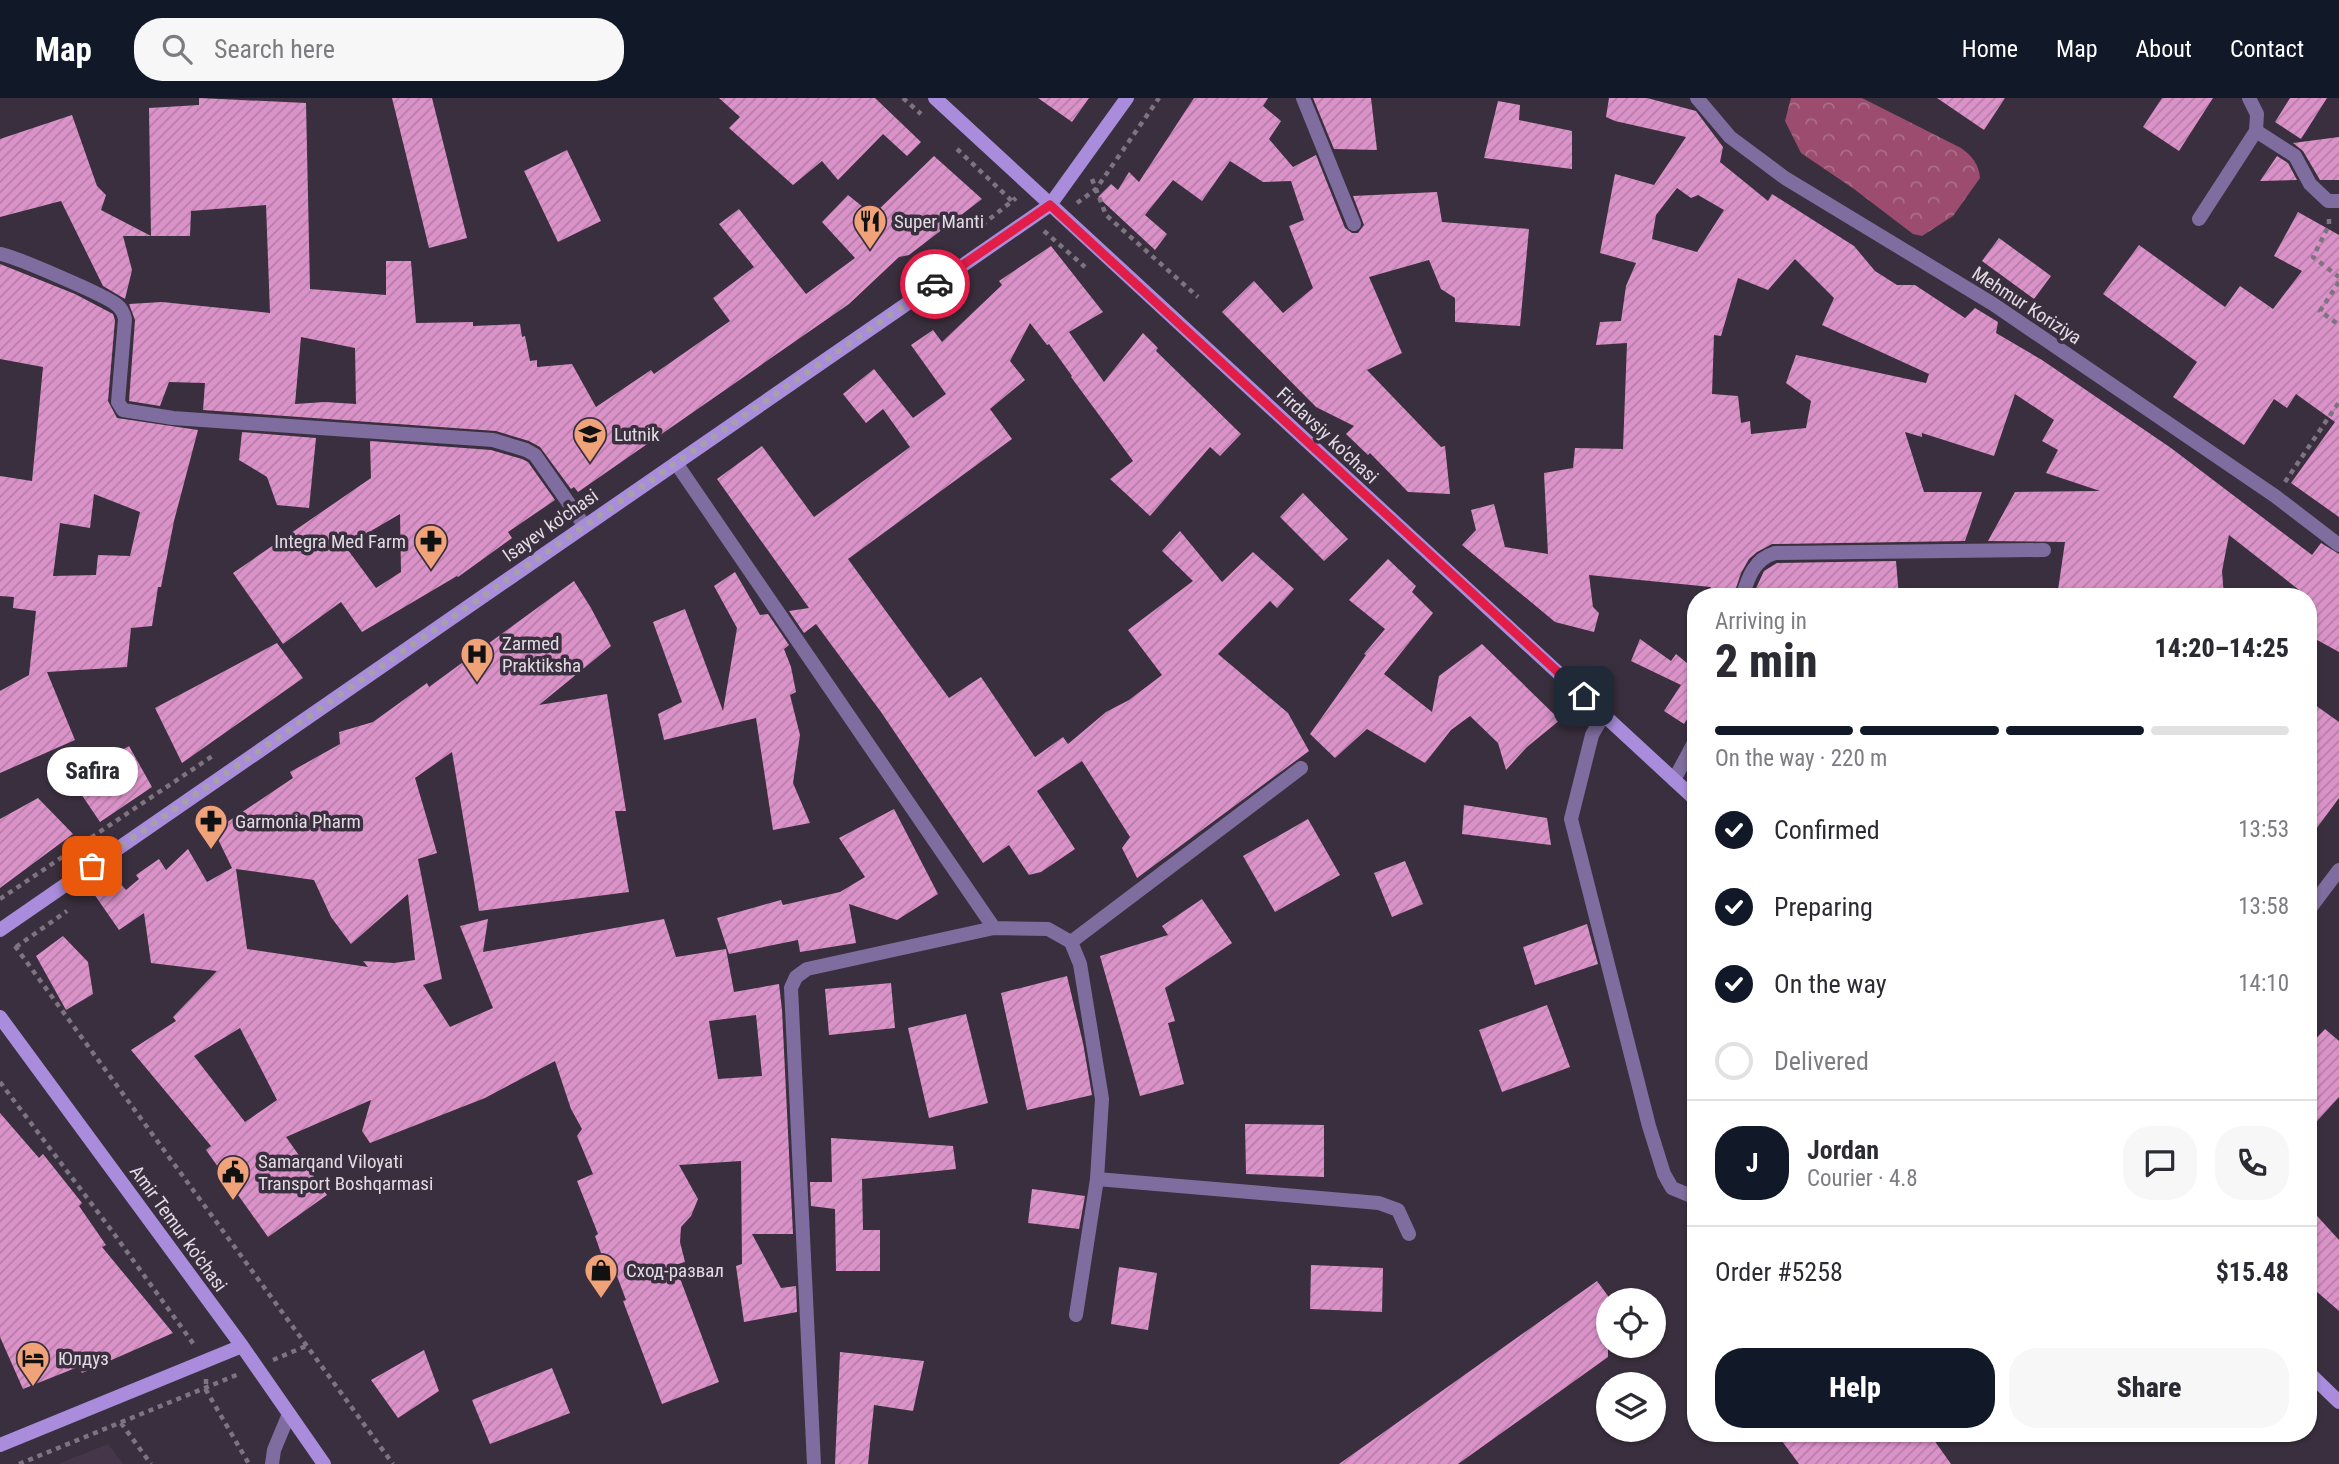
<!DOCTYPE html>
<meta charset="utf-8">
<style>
:root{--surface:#fff;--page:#f7f7f7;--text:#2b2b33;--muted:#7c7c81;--line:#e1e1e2;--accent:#111827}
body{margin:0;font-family:"Roboto Condensed",sans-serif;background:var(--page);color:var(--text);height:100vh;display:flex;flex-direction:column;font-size:26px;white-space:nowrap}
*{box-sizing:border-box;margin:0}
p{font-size:23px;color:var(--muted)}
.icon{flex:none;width:38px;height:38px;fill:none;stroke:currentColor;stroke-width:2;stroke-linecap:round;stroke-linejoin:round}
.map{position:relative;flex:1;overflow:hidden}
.details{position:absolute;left:1687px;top:490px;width:630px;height:854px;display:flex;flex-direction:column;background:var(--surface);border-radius:28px;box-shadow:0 2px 5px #0004}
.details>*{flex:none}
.controls{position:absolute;left:1596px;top:1190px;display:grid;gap:14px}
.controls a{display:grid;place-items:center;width:70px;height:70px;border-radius:50%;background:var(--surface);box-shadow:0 2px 5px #0004;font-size:35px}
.pin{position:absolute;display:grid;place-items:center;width:60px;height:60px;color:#fff;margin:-30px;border-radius:14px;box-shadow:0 4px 10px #0006}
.courier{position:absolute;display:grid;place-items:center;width:70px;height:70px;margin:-35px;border:5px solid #e11d48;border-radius:50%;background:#fff;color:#222;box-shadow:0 2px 9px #0007}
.bubble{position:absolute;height:49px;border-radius:24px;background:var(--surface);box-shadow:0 2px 5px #0004;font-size:23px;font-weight:800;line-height:49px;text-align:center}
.overview em{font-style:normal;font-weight:800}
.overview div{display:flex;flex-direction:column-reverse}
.overview{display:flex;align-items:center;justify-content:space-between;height:119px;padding:0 28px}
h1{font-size:46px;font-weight:800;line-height:52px}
.bar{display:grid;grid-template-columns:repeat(4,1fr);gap:10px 7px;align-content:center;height:84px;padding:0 28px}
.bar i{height:9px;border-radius:5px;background:var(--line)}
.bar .current{background:var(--accent)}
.bar p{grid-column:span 4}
.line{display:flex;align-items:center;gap:18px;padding:0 28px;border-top:2px solid var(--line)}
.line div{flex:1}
.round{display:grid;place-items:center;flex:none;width:74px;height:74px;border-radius:28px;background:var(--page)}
ol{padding:0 28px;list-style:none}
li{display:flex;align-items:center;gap:21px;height:77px}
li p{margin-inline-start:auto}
li .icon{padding:7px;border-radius:50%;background:var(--accent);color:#fff;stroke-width:4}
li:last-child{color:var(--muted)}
li i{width:38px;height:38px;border:4px solid var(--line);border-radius:50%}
.button{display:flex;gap:14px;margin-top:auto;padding:14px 28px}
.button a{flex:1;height:80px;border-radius:28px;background:var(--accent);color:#fff;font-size:28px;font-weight:800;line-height:80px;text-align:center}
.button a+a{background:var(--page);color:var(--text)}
header{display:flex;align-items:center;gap:42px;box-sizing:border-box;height:98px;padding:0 35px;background:var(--accent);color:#fff}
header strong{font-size:33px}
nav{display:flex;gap:38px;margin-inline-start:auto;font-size:24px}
.search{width:490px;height:63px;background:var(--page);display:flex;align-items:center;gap:18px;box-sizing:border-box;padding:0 24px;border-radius:28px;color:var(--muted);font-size:26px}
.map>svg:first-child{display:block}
</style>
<header>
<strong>Map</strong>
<div class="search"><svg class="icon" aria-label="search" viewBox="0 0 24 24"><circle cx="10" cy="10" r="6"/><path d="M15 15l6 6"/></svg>Search here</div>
<nav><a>Home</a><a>Map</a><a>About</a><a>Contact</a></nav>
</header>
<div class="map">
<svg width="2339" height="1366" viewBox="0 0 2339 1366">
<defs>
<pattern id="forest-crowns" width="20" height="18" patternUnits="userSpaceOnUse" patternTransform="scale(1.75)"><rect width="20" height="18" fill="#9b4c6f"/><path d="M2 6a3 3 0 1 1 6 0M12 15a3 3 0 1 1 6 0" fill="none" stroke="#ad6e8a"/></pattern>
<pattern id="building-hatch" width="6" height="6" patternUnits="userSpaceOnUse" patternTransform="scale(1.75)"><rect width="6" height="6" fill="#db92c9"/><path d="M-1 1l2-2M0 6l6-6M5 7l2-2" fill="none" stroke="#b57ea8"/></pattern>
</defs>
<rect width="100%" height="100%" fill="#3a2f3e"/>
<path fill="#45364a" d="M108,1346L123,1366H58Z"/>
<path fill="url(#forest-crowns)" d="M1791,0H1862L1961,50C1972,58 1979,66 1980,80L1953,118L1922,138L1913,136L1854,91L1801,55L1785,23Z"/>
<path fill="url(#building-hatch)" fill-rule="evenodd" d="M199,0L306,5L310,191L386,197V163H411L416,225L473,224V228L520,226L522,239L525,238L530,263L537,262V269L572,266L596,309L651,272L654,276L730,223L713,200L754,169L719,126L739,111L806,196L855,160L822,124L848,97L873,117L934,58L982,101L909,157L899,159L849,206L578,394L574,389L571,391L540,349L529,343L496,333L203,312L205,285L169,284L160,308L129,303L135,222L129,206L162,204L270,215L266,107L191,113L190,138H123L132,172L125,201L103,188L61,103L0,119V41L72,17L97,88L106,97L101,112L151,138L149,10L199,7ZM301,239L355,250L356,306L325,304L295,306Z
M392,0H432L467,140L429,150Z
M719,0H875L921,44L907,58L883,36L838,82L822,63L793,87L729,30L740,19Z
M1038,0H1089L1072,24Z
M1194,0H1268L1263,8L1281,23L1269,41L1293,69L1316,57L1345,130L1352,135H1358L1364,127L1353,98L1437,94L1442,124L1529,131L1520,228L1455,224V200L1441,191L1429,162L1369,179L1402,255L1367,272L1441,349L1445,348L1450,396L1408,394L1370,355L1368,357L1346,336L1354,328L1316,309L1222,214L1254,183L1283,215L1313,190L1289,128L1304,122L1291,83L1263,84L1230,63L1202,103L1173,82L1145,117L1167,136L1155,152L1098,99L1111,86L1118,92L1129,74L1139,84Z
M1313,0H1371L1377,52L1334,51Z
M1609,0H1647L1696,13L1723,49L1720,64L1768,103L1772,96L1854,148L1875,173L1897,187H1915L1965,220L1975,210L1998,224L1996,235L2042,262L2171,350L2312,457L2321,445L2339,456V554L2308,537V499L2229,437L2222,473L2224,499H2057L2065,444L1988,443L2015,394L2100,393L2046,375L2058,352L2042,343L2054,322L2015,296L1994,358L1922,335V339L1905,334L1924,394H1982L1965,443L1772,446L1757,454L1749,461L1741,475L1733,499H1708L1711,489L1589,477L1593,509L1599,515L1594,534L1555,524L1462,447L1476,432L1471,412L1494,406L1505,449L1548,456L1544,375L1573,370L1575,350L1623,351L1627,245L1596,247L1600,224L1621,223L1626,188L1636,165L1600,155L1615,76L1654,87L1686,39L1615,23L1606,19ZM1677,90L1691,100L1698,97L1724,112L1697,154L1652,141L1656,117ZM1795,161L1834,200L1822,227L1929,276L1926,285L1796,257L1786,285L1811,303L1806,330L1751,336L1750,323L1741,325L1738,298L1712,296L1714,237L1721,238L1738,180L1768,192Z
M1937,0H2005L1984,32Z
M2162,0H2213L2179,53L2143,29Z
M2290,0H2327L2301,41L2275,24Z
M1498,3L1520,7L1519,22L1572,33V71L1484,60Z
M2339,39V82H2320L2303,53L2293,45Z
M567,52L601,123L558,144L524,73Z
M2277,58L2288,65L2297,82L2260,83Z
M2298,114L2339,137V419L2291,385L2335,324L2296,296L2287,310L2274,301L2244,347L2173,299L2197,264L2103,196L2139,147L2225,209L2240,188L2273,211L2302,173L2274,158Z
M1999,140L2051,178L2034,201L1982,163Z
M1051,148L1103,214L1069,234L1104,284L1143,235L1158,250L1156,253L1241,336L1220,358L1210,349L1150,418L1110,381L1133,363L1071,279L1072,278L1049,246L1047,247L1030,225L1010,263L1025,282L990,311L1012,341L848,461L949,600L981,579L1035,659L1063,639L1068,646L1106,614L1129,602L1162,577L1128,532L1193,483L1162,453L1180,433L1222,484L1253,454L1294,491L1277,510L1270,503L1218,556L1288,615L1309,653L1137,780L1122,750L1130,739L1082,663L1037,693L1075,751L1041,774L1029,777L1009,747L983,765L881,614L816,526L804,535L789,513L809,510L717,381L762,348L814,419L910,349L883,311L866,325L843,296L874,271L913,320L946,296L911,247L933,232L942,244L1002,187L999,183Z
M0,166L75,196L113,216L115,222L108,303L117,320L198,332L174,423L161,489H158L152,528L131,530L127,569L47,574L75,642L0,675V593L29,577L36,513L13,510L14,499L0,498V378L32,383L43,269L0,261ZM94,396L140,414L130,458L98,457L96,477L53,478L60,425L90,430Z
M242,334L316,340L309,410L277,407L267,379L239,362Z
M370,343L491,352L522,361L528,364L555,402L508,434L512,440L458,479L457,478L362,534L341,504L283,546L233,475L371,380ZM400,416L401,474L376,490L345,448Z
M1303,395L1348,441L1324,463L1280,419Z
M1388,461L1416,488L1412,494L1433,515L1384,576L1432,614L1439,578L1482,546L1560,622L1527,649L1506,672L1498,645L1470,618L1451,632L1425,665L1367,631L1335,660L1310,636L1366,557L1364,556L1385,531L1349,502Z
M1896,463L1899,499H1833V492L1785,494L1786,499H1752L1764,473L1777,465Z
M735,474L760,517L768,516L789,547L784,551L791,569L796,594L790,597L800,637L793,685L810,725L773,732L756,620L664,642L658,616L682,604L653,524L685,511L723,613L737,530L714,488Z
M574,483L591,510L611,548L539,607L607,596L626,713H615L629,794L479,813L452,654L415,680L437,755L418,761L442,881L423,887L450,929L493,910L460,828L488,821L483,854L664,821L676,859L726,851L734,894L779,886L782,912L793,1136H752L781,1190L796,1188L797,1214L744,1224L736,1168L742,1166L741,1063L679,1067L698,1101L691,1118L681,1129L680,1144L685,1164L675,1167L719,1284L662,1306L623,1203L626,1202L611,1162L602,1158L595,1138L598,1136L577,1083L593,1076L577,1038L582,1031L571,1011L555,963L485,1000L370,1045L362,1033L371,1002L286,1039L327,1097L268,1139L206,1052L211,1048L131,952L176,923L173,919L217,873L151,865L144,815L119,832L94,796L116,781L126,792L139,781L136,777L159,761L166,772L188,751L207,784L232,770L214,733L293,680L290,674L340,646L339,634L373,624L427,585L429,589ZM236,771L314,782L331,819L351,846L408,796L415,862L394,865L363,863L368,869L247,851ZM756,917L762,978L718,981L709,923ZM240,930L277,1002L245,1024L194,958Z
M1640,541L1671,563L1676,556L1693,570L1696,566V608L1684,626L1664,613L1681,587L1631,563Z
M277,545L303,580L182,665L155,610Z
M2308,602L2339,624V700L2308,742Z
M129,648L152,689L100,724L71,681Z
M38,700L73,736L0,790V721Z
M1464,707L1547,720L1551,747L1462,736Z
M894,711L938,796L897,822L849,806L856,845L800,854L798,842L729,856L717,820L781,802L783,807L840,794L865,779L839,740Z
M1308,721L1340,777L1275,814L1243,758Z
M1405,763L1423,806L1392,819L1374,775Z
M1202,801L1232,845L1165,890L1175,923L1168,925L1184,986L1140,998L1100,858L1168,837L1162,828Z
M1587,826L1598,866L1535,887L1523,849Z
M63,838L88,864L93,896L66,912L36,858Z
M1067,878L1083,945L1092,997L1027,1012L1001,895Z
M891,885L895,930L829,937L825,891Z
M1547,907L1570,969L1502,994L1479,932Z
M966,916L988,1005L929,1020L908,930Z
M2325,931L2339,943V999L2308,1033V949Z
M0,1015L39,1060L43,1056L82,1105L79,1108L106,1147L102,1149L173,1235L82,1275L78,1269L23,1291L0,1239Z
M1245,1026L1324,1027V1079L1246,1076Z
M831,1040L953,1048L956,1071L862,1081L863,1132H880V1173H836L835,1111L811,1108L810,1084H832Z
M1032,1091L1085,1098L1079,1131L1028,1125Z
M2308,1108L2339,1142V1213L2308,1186Z
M1311,1167L1383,1170L1382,1214L1310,1211Z
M1119,1169L1157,1175L1148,1232L1111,1226Z
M1597,1183L1608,1198V1259L1458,1366H1339Z
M424,1252L439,1293L398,1320L371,1282Z
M840,1254L924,1263L913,1313L874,1307L868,1366H835Z
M552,1270L570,1315L490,1346L472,1302Z
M1776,1335H1929L1951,1366H1799Z"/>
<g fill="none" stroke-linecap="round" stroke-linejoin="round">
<path stroke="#7e7481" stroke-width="4.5" stroke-dasharray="5 5" stroke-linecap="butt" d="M903,0L921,16
M957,51L1012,103
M1092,81L1106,117L1198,199
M1077,105L1096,91L1159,0
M2329,121V127L2313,159L2339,179
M982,127L1016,100
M1044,133L1085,169
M2339,184L2320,213L2339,227
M2285,384L2339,304
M0,801L214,657
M15,848L393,1366
M16,849L67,813
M0,984L112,1133L195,1248
M273,1262L306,1248
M206,1281V1292L249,1366
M121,1325L151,1366
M19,1366L239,1276"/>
<path stroke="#7f6d9f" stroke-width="14" d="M1303,0L1354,126
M2256,33L2295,58L2310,86L2328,103H2339
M2199,121L2256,33L2257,16L2249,0
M0,156C14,158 107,198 117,207C122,211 124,216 125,221L118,304L123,312L173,320L493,342L526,352L535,357L584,427
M1742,499C1748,480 1754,461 1775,455L2044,452
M1604,616L1592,637L1571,721L1649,1028L1664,1076L1672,1090L1696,1100
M1674,682L1696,641
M1071,844L1301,670
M1097,1081L1379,1105L1398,1112L1409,1136
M272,1366L274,1352L289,1316"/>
<path stroke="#7f6d9f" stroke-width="14" d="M1697,0L1730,39L1785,80L1993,206L2275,398L2339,447
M676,365L994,830
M2308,813L2339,772
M814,1366L791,890L796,879L807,871L994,830L1048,831L1071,844L1080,866L1102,1001L1097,1081L1076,1217"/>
<path stroke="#a98ddc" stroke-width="14" d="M935,0L1696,702
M0,832L1050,107L1127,0
M0,919L242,1248L324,1366
M2308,1274L2339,1304
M0,1347L242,1248"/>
</g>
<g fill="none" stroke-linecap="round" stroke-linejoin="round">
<path stroke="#a79faa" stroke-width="7" stroke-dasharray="0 12.6" d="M92,768L935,186"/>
<path stroke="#e11d48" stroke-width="9" d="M935,186L1050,107L1584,598"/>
</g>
<defs>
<symbol id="restaurant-pin" viewBox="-11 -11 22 30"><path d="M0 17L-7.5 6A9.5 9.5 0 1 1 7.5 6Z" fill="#f0a279" stroke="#3a2f3e"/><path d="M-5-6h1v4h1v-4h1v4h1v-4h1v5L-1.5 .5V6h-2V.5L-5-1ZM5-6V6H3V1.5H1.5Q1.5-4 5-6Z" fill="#111"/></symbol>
<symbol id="school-pin" viewBox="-11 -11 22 30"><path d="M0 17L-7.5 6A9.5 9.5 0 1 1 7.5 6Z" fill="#f0a279" stroke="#3a2f3e"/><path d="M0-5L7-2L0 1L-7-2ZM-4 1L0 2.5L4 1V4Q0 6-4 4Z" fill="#111"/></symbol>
<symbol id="pharmacy-pin" viewBox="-11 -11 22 30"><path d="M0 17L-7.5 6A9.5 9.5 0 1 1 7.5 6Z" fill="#f0a279" stroke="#3a2f3e"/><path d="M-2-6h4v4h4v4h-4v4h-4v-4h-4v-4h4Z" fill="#111"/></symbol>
<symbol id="hospital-pin" viewBox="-11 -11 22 30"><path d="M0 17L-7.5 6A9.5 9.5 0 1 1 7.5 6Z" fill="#f0a279" stroke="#3a2f3e"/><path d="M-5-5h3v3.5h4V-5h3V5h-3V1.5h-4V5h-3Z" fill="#111"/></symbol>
<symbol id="civic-pin" viewBox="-11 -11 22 30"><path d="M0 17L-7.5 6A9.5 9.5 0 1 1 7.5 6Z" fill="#f0a279" stroke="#3a2f3e"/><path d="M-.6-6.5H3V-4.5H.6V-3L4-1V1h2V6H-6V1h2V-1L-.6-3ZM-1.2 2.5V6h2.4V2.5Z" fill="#111"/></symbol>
<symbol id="shop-pin" viewBox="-11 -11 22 30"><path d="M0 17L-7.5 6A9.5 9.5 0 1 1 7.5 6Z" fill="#f0a279" stroke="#3a2f3e"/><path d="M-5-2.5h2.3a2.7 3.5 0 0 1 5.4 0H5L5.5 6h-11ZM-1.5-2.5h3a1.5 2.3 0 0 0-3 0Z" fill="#111"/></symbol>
<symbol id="hotel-pin" viewBox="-11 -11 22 30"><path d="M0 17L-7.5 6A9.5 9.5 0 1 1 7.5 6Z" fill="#f0a279" stroke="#3a2f3e"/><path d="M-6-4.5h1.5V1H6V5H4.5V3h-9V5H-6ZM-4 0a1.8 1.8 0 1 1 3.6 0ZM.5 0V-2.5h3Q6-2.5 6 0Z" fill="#111"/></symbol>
</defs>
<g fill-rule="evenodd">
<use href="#restaurant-pin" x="851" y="104" width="38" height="52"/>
<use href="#school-pin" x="571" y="317" width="38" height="52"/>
<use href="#pharmacy-pin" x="412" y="424" width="38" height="52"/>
<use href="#hospital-pin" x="458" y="537" width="38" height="52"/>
<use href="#pharmacy-pin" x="192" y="704" width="38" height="52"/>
<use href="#civic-pin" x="214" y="1055" width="38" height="52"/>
<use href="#shop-pin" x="582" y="1153" width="38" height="52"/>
<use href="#hotel-pin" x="14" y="1241" width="38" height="52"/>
</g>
<g text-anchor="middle" stroke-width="7" stroke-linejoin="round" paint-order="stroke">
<g font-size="19" fill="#e2dbe4" stroke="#3a2f3e" text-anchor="start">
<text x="894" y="130">Super Manti</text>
<text x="614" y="343">Lutnik</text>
<text x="406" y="450" text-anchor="end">Integra Med Farm</text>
<text x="502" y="552">Zarmed<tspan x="502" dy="22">Praktiksha</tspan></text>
<text x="235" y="730">Garmonia Pharm</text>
<text x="258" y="1070">Samarqand Viloyati<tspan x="258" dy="22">Transport Boshqarmasi</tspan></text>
<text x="626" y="1179">Сход-развал</text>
<text x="58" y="1267">Юлдуз</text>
</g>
<g font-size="19" fill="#e2dbe4" stroke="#3a2f3e">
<text transform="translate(2027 207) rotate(33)" y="7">Mehmur Koriziya</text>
<text transform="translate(1328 337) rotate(43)" y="7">Firdavsiy ko'chasi</text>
<text transform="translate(550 427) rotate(-35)" y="7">Isayev ko'chasi</text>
<text transform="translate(179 1130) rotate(54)" y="7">Amir Temur ko'chasi</text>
</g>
</g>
</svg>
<div class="controls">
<a><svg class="icon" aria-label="locate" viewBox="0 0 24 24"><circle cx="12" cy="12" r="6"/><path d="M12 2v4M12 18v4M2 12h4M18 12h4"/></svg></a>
<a><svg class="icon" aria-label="layers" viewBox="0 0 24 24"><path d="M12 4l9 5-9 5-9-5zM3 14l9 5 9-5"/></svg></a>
</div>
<div class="pin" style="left:92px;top:768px;background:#ea580c"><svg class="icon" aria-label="bag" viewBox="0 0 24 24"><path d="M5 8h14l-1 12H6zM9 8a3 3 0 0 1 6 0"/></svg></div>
<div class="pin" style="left:1584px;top:598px;background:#1f2937"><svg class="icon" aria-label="home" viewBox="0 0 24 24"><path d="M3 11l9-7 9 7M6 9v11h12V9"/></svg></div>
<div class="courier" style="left:935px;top:186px"><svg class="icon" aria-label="car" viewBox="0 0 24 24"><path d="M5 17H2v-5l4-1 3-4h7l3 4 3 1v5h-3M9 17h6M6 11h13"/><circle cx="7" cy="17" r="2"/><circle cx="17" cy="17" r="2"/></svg></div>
<div class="bubble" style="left:47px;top:649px;width:91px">Safira</div>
<section class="details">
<div class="overview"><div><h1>2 min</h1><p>Arriving in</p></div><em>14:20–14:25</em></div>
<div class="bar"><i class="current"></i><i class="current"></i><i class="current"></i><i></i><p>On the way · 220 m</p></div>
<ol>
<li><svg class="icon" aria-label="check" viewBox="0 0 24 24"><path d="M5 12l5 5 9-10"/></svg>Confirmed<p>13:53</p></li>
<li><svg class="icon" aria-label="check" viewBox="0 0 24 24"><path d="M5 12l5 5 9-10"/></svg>Preparing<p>13:58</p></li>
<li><svg class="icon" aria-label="check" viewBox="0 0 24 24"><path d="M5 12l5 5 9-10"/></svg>On the way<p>14:10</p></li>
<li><i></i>Delivered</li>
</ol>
<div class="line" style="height:126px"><b class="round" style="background:var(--accent);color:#fff">J</b><div><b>Jordan</b><p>Courier · 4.8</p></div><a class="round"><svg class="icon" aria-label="chat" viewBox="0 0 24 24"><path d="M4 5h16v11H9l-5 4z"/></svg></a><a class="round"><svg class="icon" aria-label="phone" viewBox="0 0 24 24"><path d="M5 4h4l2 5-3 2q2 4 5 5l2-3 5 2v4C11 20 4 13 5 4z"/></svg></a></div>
<div class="line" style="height:91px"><div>Order #5258</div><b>$15.48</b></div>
<div class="button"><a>Help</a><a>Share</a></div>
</section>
</div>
